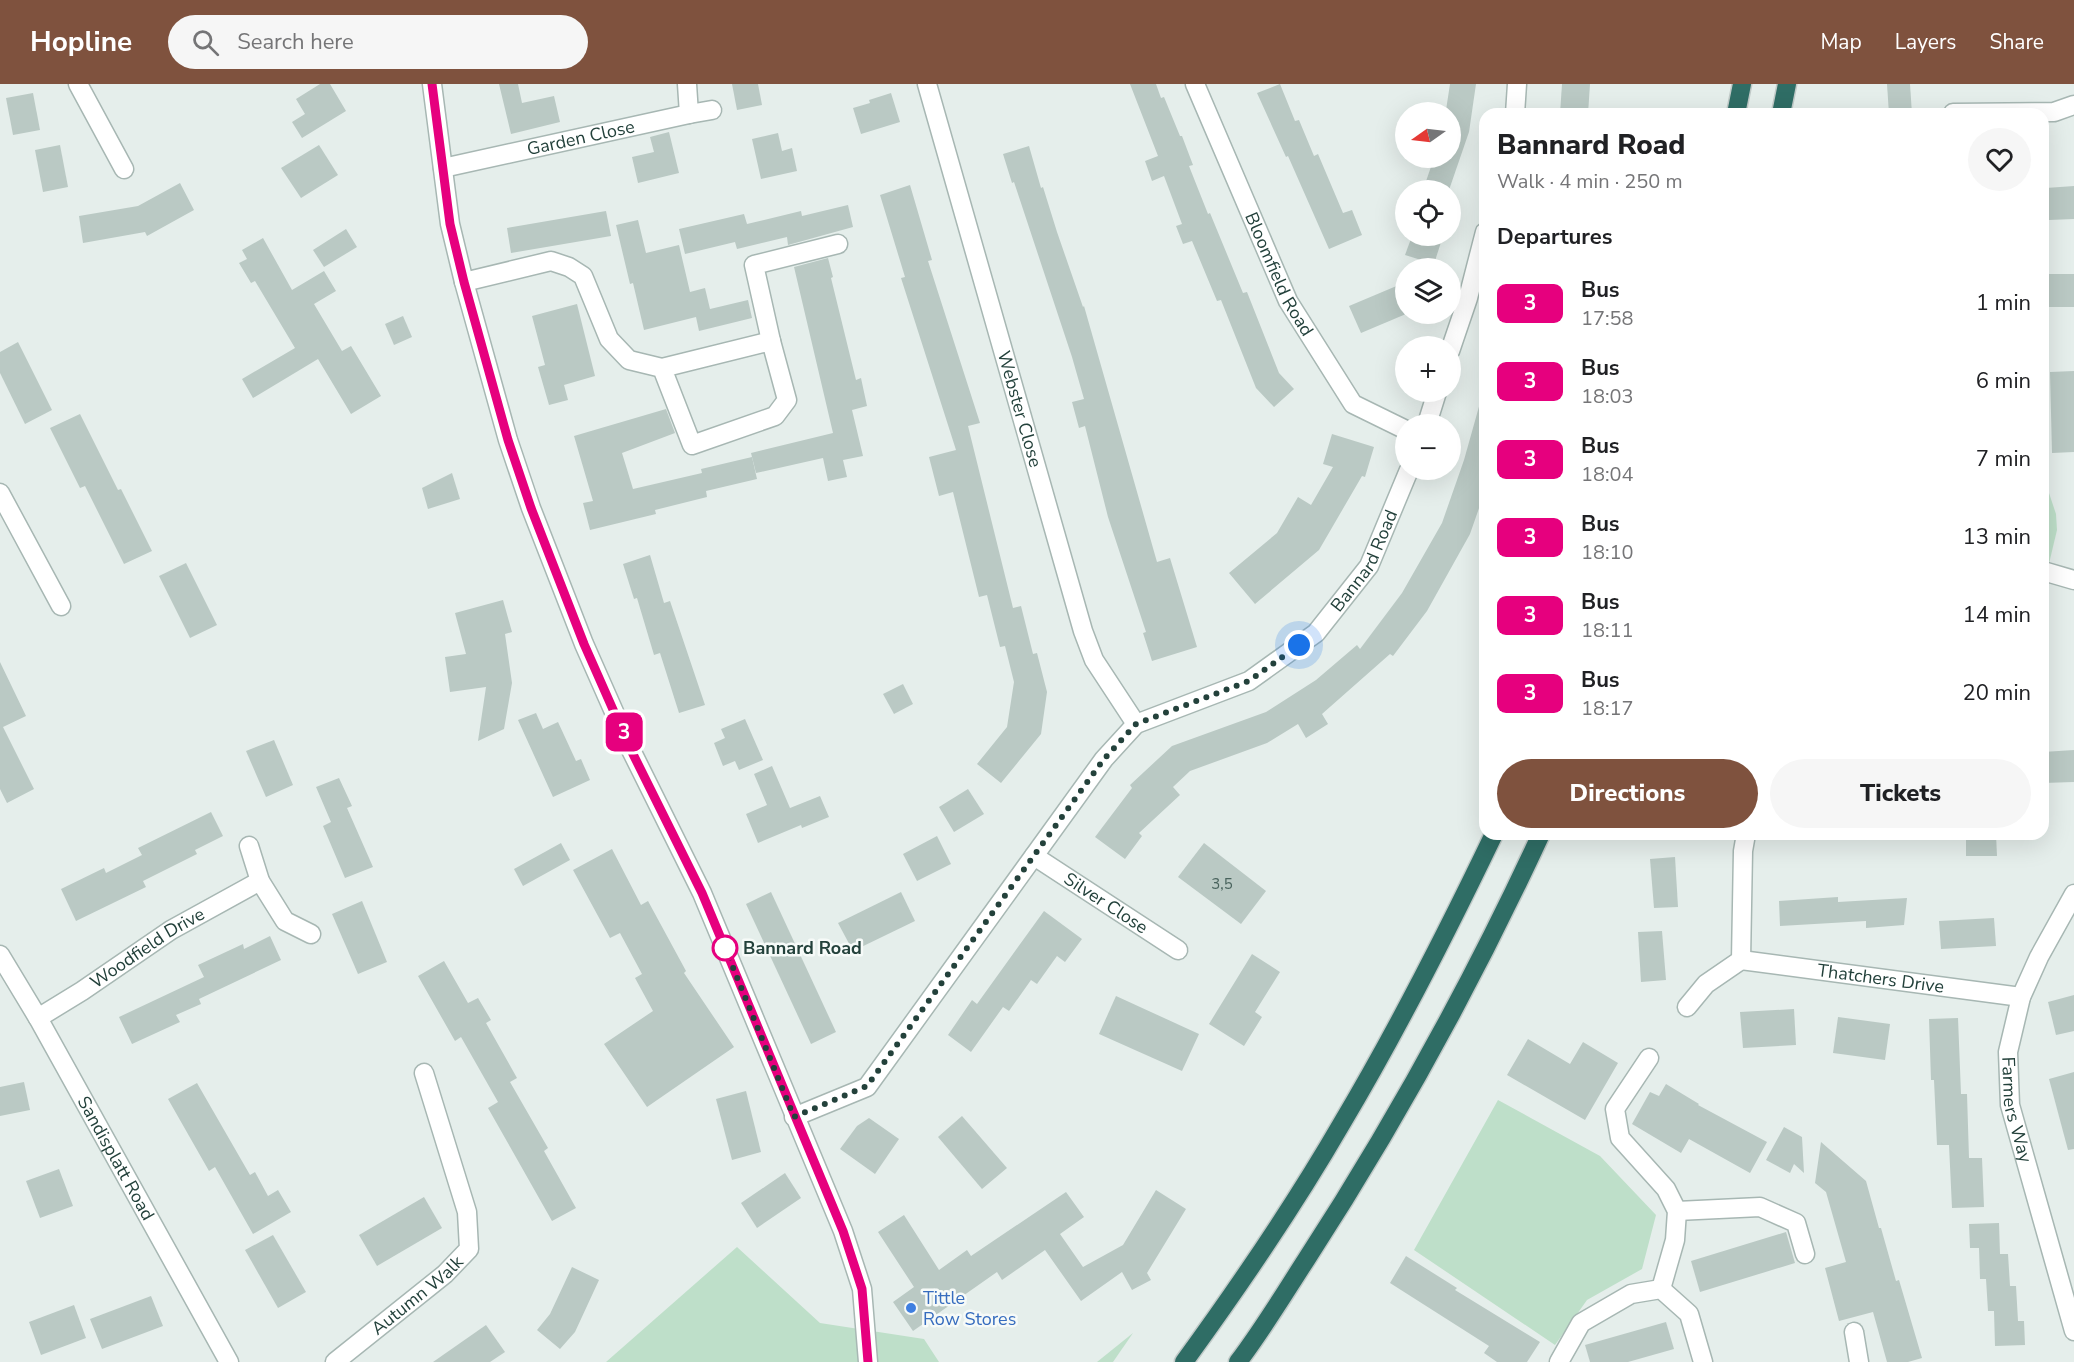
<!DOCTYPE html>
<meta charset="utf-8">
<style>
:root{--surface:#fff;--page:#f6f6f6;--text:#202124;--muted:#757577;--accent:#7f523e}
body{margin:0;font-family:"Nunito Sans",sans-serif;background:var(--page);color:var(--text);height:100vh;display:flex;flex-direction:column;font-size:22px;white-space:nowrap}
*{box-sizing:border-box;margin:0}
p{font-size:20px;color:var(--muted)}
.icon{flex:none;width:33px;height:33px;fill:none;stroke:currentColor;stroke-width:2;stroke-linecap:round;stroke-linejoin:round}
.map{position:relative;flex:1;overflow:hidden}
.sheet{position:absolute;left:1479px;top:24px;width:570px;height:732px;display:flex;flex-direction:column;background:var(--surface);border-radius:18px;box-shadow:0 6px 24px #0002}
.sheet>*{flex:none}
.badge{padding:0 12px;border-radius:9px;font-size:21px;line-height:39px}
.needle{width:39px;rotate:256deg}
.controls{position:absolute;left:1395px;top:18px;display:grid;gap:12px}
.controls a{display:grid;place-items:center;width:66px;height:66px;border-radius:50%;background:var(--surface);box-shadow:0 6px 24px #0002;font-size:30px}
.you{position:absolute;width:30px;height:30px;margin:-15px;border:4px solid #fff;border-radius:50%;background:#1a73e8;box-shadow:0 0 0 9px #1a73e833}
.map>.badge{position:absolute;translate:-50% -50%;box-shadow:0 0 0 3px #fff}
h2{padding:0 18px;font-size:22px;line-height:54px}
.round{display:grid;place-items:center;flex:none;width:63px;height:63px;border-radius:32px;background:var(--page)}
.summary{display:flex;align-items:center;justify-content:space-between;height:102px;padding:0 18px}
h1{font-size:28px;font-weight:800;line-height:45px}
.cta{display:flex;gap:12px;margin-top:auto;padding:12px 18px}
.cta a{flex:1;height:69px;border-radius:36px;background:var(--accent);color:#fff;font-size:24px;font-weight:800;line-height:69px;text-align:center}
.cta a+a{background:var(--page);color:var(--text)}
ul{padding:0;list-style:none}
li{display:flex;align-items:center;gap:18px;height:78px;padding:0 18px}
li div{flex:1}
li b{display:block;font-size:22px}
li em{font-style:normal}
li .badge{min-width:66px;font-weight:700;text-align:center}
header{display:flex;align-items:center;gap:36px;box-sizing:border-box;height:84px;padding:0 30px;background:var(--accent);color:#fff}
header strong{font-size:28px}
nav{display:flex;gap:33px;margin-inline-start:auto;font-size:21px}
.search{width:420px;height:54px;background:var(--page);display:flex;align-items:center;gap:15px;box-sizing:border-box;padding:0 21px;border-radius:33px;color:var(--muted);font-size:22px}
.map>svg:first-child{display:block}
</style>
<header>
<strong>Hopline</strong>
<div class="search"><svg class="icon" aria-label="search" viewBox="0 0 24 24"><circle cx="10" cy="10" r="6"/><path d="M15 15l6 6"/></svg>Search here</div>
<nav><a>Map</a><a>Layers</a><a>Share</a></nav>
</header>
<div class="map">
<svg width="2074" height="1278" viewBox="0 0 2074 1278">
<rect width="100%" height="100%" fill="#e5eeeb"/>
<g fill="#bedfc9">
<polygon points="2043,391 2056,430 2057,446 2047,488 2043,487"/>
<polygon points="1498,1016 1600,1072 1656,1131 1642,1185 1587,1216 1555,1261 1414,1166"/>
<polygon points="737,1163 820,1239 924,1255 939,1278 606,1278"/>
<polygon points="1133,1249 1113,1278 1097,1278"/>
</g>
<g fill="#bac9c4">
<polygon points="320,0 330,0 346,27 302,54 292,38 305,30 296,15"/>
<polygon points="499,0 518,0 522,19 554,12 560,38 511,50"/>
<polygon points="732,0 758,0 762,21 737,26"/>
<polygon points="1130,0 1156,0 1161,14 1164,13 1180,52 1182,52 1193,81 1189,82 1208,130 1210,129 1243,209 1247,208 1279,289 1294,305 1274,323 1256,304 1221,216 1217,217 1192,157 1183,160 1176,142 1182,140 1164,92 1152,97 1145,77 1158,72"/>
<polygon points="1280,0 1295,37 1299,36 1314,72 1318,70 1343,129 1352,126 1362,151 1329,165 1288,72 1286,73 1257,9"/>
<polygon points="1450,0 1476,0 1469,48 1449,106 1423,106 1434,74 1450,74 1450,27 1446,26"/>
<polygon points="1562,0 1590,0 1588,30 1560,30"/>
<polygon points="1887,0 1910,0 1912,30 1889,30"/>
<polygon points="33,9 40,46 13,51 6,14"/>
<polygon points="891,9 900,38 861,50 853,24 870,19 869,16"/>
<polygon points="669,48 679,89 638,99 632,73 654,68 650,53"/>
<polygon points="778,49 782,67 792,64 797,87 761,95 752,55"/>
<polygon points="60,61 68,103 43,108 35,66"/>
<polygon points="319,61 338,91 301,114 281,84"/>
<polygon points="1029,62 1041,104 1043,103 1057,148 1083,223 1084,222 1157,478 1170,474 1197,563 1152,577 1143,549 1146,548 1108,433 1085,342 1079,344 1072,318 1084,315 1072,273 1014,98 1012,99 1003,70"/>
<polygon points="180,99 194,126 147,152 145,148 83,159 79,132 138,122"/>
<polygon points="910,101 932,176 928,177 980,339 968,342 1013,524 1021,522 1033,570 1037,569 1047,608 1041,650 1001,699 977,680 1007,643 1014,598 1005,562 1000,563 987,511 979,513 953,408 939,412 929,373 956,366 901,194 905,193 880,111"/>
<polygon points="2074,102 2074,135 2049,136 2046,104"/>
<polygon points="848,121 853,143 788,161 787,153 737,165 735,158 685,170 679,145 744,130 747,140 801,127 802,132"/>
<polygon points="606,127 611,152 511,169 507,144"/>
<polygon points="638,136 646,169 679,161 690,208 705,204 710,225 748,216 752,234 699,247 696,233 644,246 633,199 630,200 616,141"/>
<polygon points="346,145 357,163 324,183 313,166"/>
<polygon points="1412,152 1443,152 1434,180 1405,171"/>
<polygon points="263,154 292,206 324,187 336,207 314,220 342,267 351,262 381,312 351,330 318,275 253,314 242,295 295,264 255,197 251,199 239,179 247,175 242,166"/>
<polygon points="828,174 833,193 831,194 856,296 861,294 867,322 852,326 863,372 843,376 847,393 828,397 823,374 756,389 751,369 833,349 794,183"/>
<rect x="2048" y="190" width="26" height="33"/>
<polygon points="1406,198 1406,230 1361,249 1349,222"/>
<polygon points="577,220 595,292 564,301 568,316 549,321 538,283 545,281 532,232"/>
<polygon points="403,232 412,253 394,261 385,240"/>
<polygon points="18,258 52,326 25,340 0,289 0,268"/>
<polygon points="2074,287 2074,368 2052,369 2050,288"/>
<polygon points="1480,319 1485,320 1485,407 1470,450 1427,527 1393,572 1390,570 1322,630 1328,640 1306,654 1298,640 1267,659 1190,687 1173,703 1180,711 1139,749 1142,752 1125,775 1095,753 1132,704 1130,701 1172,662 1266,628 1316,596 1357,561 1360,565 1402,509 1442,439 1464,376"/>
<polygon points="666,325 675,349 622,369 633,405 702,389 701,385 752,373 757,395 706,407 707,413 655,426 656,430 590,446 583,419 593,417 574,352"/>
<polygon points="80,330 118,406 121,405 152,467 124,480 85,402 80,404 50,344"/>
<polygon points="1332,350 1374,363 1365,393 1362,392 1319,466 1255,520 1229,489 1277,449 1298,413 1311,421 1333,383 1323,380"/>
<polygon points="452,389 460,415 428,425 422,404"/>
<polygon points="650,471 664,519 670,517 705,621 679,629 660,569 654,571 637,514 634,515 623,480"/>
<polygon points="186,479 217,541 190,554 159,492"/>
<polygon points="503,516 512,548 505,550 512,599 504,645 478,657 486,603 450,608 445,573 466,570 455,529"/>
<polygon points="0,578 26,632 3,643 34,705 7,719 0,705"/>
<polygon points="903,600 913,620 894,630 883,610"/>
<polygon points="536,629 543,645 558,638 576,677 581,675 590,696 553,713 518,636"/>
<polygon points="745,635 763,676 739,686 735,677 723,682 714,659 725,654 721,645"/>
<polygon points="274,656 293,701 266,713 246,667"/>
<polygon points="2074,666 2074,698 2043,699 2043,668"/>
<polygon points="772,682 790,724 820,712 829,733 802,744 801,741 758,759 746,730 767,721 754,690"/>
<polygon points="339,694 352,722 347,724 373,783 345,794 323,742 331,738 316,703"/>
<polygon points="968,705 984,730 954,748 939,723"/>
<polygon points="211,728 223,752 195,766 197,770 143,797 146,803 76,837 61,805 104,784 106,789 142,771 138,764"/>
<polygon points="1966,750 1996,750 1997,772 1966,772"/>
<polygon points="937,752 951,780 917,797 903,770"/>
<polygon points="561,759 570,776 523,802 514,785"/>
<polygon points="1204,759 1266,807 1241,840 1178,793"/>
<polygon points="612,765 641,821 648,817 686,887 684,889 734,963 647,1023 604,960 653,927 635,894 642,890 620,849 610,854 573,786"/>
<polygon points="1675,773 1678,823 1654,824 1650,775"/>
<polygon points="771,808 836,948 811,960 746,820"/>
<polygon points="901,808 915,837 853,867 838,839"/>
<polygon points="1838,813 1838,818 1907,814 1904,841 1866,844 1866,837 1780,842 1779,817"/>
<polygon points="362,817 387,878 358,890 332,830"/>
<polygon points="1044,827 1082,855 1065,878 1057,872 1037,900 1031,896 1009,927 1003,923 971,968 948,951 972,916 977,920"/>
<polygon points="1994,834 1996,862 1941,865 1939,837"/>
<polygon points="1662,847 1666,896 1641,898 1638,848"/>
<polygon points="270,852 281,876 199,915 201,920 176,931 180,938 132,960 119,933 204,893 198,881 243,860 244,865"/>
<polygon points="1252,870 1280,888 1255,928 1262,933 1244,962 1209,940"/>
<polygon points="444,877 468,919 478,914 491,936 486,939 517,994 510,998 548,1064 544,1067 576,1124 552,1137 488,1024 498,1018 461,953 455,957 418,892"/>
<polygon points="2074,911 2074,947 2056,951 2048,918"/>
<polygon points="1116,912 1199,950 1182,987 1099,950"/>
<polygon points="1794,925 1796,961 1743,964 1740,928"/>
<polygon points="1838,933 1890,940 1885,976 1833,969"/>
<polygon points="1958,934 1961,1010 1967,1010 1969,1074 1982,1074 1984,1123 1952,1124 1949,1061 1937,1061 1934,996 1931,996 1929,935"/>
<polygon points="1528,955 1570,980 1583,958 1618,979 1585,1036 1507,991"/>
<polygon points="2074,988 2074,1065 2068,1066 2049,995"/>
<polygon points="24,998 30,1026 0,1032 0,1003"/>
<polygon points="197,999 250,1091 255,1088 268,1112 278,1106 291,1128 253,1150 215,1083 209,1087 168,1015"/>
<polygon points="1666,1000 1699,1020 1698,1021 1767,1058 1750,1089 1689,1055 1681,1069 1632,1040 1650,1008 1659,1012"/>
<polygon points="746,1007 761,1068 732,1076 716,1015"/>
<polygon points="962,1032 1007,1084 982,1105 938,1053"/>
<polygon points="869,1034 899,1055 875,1090 840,1065 857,1042"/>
<polygon points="1784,1043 1802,1053 1804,1089 1794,1080 1790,1089 1766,1076"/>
<polygon points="1821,1058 1866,1097 1879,1144 1881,1144 1896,1197 1899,1196 1922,1274 1908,1278 1887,1278 1873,1228 1839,1237 1825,1184 1846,1178 1826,1108 1815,1099"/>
<polygon points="59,1085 73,1122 40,1134 26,1097"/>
<polygon points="785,1089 801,1114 757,1144 741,1119"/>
<polygon points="1156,1106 1186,1125 1147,1189 1151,1196 1132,1206 1122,1188 1081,1217 1045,1166 1002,1196 997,1188 913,1247 893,1218 914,1203 878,1148 904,1131 939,1186 967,1166 971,1172 1066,1108 1084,1133 1060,1150 1083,1183 1123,1161"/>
<polygon points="424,1113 442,1144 377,1182 359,1151"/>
<polygon points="1999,1139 2000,1170 2008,1170 2010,1202 2016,1202 2018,1237 2024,1237 2025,1261 1995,1262 1994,1227 1988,1227 1986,1195 1980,1195 1979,1164 1970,1164 1969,1140"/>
<polygon points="1786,1148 1795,1179 1700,1208 1691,1177"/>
<polygon points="273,1151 306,1208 278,1224 245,1166"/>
<polygon points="1406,1172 1457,1204 1455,1206 1540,1258 1527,1278 1497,1278 1484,1269 1489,1262 1390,1199"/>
<polygon points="572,1183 599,1196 575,1248 560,1265 537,1246 550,1230"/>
<polygon points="151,1212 163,1242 102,1265 90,1235"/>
<polygon points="74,1221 86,1254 41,1271 29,1238"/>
<polygon points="1666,1238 1674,1265 1628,1278 1590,1278 1585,1261"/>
<polygon points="486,1241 505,1268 490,1278 433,1278"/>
</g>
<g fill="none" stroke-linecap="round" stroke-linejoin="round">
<g stroke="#a7b7b3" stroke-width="21">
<g id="street">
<polyline points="78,0 124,85"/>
<polyline points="432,0 450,140 464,198 508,356 531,424 584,560 630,664 702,809 843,1147 862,1205 868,1278"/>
<path id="s1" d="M 927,0 L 1083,547 L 1094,576 L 1136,640"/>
<path id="s2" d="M 1195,0 L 1288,217 L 1353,320 L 1406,346"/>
<polyline points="1953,29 2054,28 2074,21"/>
<polyline points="689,30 712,26"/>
<polyline points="1515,30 1517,0"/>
<path id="s3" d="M 443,84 L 689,30 L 687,0"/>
<polyline points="464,198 551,177 569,183 583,192 609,255 629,276 662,284 771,257 787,316 775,332 692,361 662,284"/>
<polyline points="771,257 754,181 838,160"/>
<polyline points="1450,267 1468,214 1485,148"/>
<polyline points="1427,340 1437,308"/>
<polyline points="0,409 61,522"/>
<polyline points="2043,487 2074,496"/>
<polyline points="249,762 260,797 285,837 311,850"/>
<path id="s4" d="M 1034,772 L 1178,866"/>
<path id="s5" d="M 2074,810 L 2039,873 L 2021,913 L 2008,968 L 2010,1021 L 2074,1247"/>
<path id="s6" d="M 0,871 L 38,934 L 229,1278"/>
<path id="s7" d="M 1741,876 L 2021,913"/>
<polyline points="1687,923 1706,900 1741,876 1743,767 1746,750"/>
<path id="s8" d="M 38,934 L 82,907 L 171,846 L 260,797"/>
<polyline points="1649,974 1615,1025 1620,1054 1666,1105 1677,1127 1675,1156 1661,1205"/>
<path id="s9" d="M 794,1033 L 867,1003 L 1104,675 L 1136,640 L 1249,597 L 1316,549 L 1369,482 L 1409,386"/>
<polyline points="1677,1127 1760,1123 1796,1139 1805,1170"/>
<polyline points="1854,1248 1859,1278"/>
<path id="s10" d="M 335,1278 L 445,1190 L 469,1165 L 467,1128 L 424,989"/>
<polyline points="1559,1278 1581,1239 1631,1210 1661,1205 1689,1230 1703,1278"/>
</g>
</g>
<g stroke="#c1cac8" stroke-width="21">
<g id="highway">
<polyline points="1736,30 1742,0"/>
<polyline points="1781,30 1787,0"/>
<path d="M 1184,1278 C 1240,1201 1294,1122 1342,1039 C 1398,945 1447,848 1494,750"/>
<path d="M 1238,1278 C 1263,1245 1284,1210 1306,1176 C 1395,1039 1473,897 1541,750"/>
</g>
</g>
<use href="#street" stroke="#fff" stroke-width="18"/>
<use href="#highway" stroke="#2f6d65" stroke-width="18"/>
</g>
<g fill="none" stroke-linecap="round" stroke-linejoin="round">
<g stroke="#fff" stroke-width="14">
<polyline id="line" points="432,0 450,140 464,198 508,356 531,424 584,560 630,664 702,809 843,1147 862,1205 868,1278"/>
</g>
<use href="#line" stroke="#e6007e" stroke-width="9"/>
<polyline stroke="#23413b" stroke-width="6" stroke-dasharray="0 10.8" points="725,864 794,1033 867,1002 1104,675 1136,640 1249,597 1299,561"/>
</g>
<circle fill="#fff" stroke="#e6007e" stroke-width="3" cx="725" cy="864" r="12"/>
<circle fill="#3f7fe0" stroke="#f6faf8" stroke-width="2" cx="911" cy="1224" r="6"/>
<g text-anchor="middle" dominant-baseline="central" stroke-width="5" stroke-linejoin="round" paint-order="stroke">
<g font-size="15" fill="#49635d">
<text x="1222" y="800">3,5</text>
</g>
<g font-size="18" fill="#23413b" stroke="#f6faf8">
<text stroke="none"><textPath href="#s3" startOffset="141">Garden Close</textPath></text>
<text stroke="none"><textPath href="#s2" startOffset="208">Bloomfield Road</textPath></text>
<text stroke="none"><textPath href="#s1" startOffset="338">Webster Close</textPath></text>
<text stroke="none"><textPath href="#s9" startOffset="822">Bannard Road</textPath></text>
<text stroke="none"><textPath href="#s4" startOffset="86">Silver Close</textPath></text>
<text stroke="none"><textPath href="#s8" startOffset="130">Woodfield Drive</textPath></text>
<text stroke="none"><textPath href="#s7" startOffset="141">Thatchers Drive</textPath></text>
<text stroke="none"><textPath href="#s5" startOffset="231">Farmers Way</textPath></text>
<text stroke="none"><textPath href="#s6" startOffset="234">Sandisplatt Road</textPath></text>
<text stroke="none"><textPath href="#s10" startOffset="106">Autumn Walk</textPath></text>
</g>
<g font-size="18" font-weight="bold" fill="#23413b" stroke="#f6faf8" text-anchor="start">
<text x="743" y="864">Bannard Road</text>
</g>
<g font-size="18" fill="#366cbe" stroke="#f6faf8" text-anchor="start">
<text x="923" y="1214">Tittle<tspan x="923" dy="21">Row Stores</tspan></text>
</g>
</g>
</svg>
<div class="controls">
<a><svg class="needle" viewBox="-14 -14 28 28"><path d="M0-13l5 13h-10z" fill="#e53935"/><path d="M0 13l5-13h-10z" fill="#757577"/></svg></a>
<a><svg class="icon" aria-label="locate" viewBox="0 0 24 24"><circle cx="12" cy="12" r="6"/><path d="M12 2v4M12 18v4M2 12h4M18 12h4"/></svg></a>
<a><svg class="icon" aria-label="layers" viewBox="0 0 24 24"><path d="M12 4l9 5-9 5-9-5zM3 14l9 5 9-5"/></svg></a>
<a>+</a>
<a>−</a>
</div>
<div class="you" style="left:1299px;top:561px"></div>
<b class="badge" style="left:624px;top:648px;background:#e6007e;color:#fff">3</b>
<section class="sheet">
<div class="summary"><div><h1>Bannard Road</h1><p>Walk · 4 min · 250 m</p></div><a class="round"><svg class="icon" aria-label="heart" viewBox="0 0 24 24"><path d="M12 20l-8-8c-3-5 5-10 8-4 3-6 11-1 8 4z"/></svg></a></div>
<h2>Departures</h2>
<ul>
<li><span class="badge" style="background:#e6007e;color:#fff">3</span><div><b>Bus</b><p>17:58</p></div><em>1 min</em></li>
<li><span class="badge" style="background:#e6007e;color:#fff">3</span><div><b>Bus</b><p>18:03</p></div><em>6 min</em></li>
<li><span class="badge" style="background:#e6007e;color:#fff">3</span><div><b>Bus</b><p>18:04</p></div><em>7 min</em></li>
<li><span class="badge" style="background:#e6007e;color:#fff">3</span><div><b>Bus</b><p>18:10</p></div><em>13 min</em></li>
<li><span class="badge" style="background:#e6007e;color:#fff">3</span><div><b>Bus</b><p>18:11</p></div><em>14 min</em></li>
<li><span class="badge" style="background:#e6007e;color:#fff">3</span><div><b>Bus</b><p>18:17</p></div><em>20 min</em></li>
</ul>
<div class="cta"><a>Directions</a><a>Tickets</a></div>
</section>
</div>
